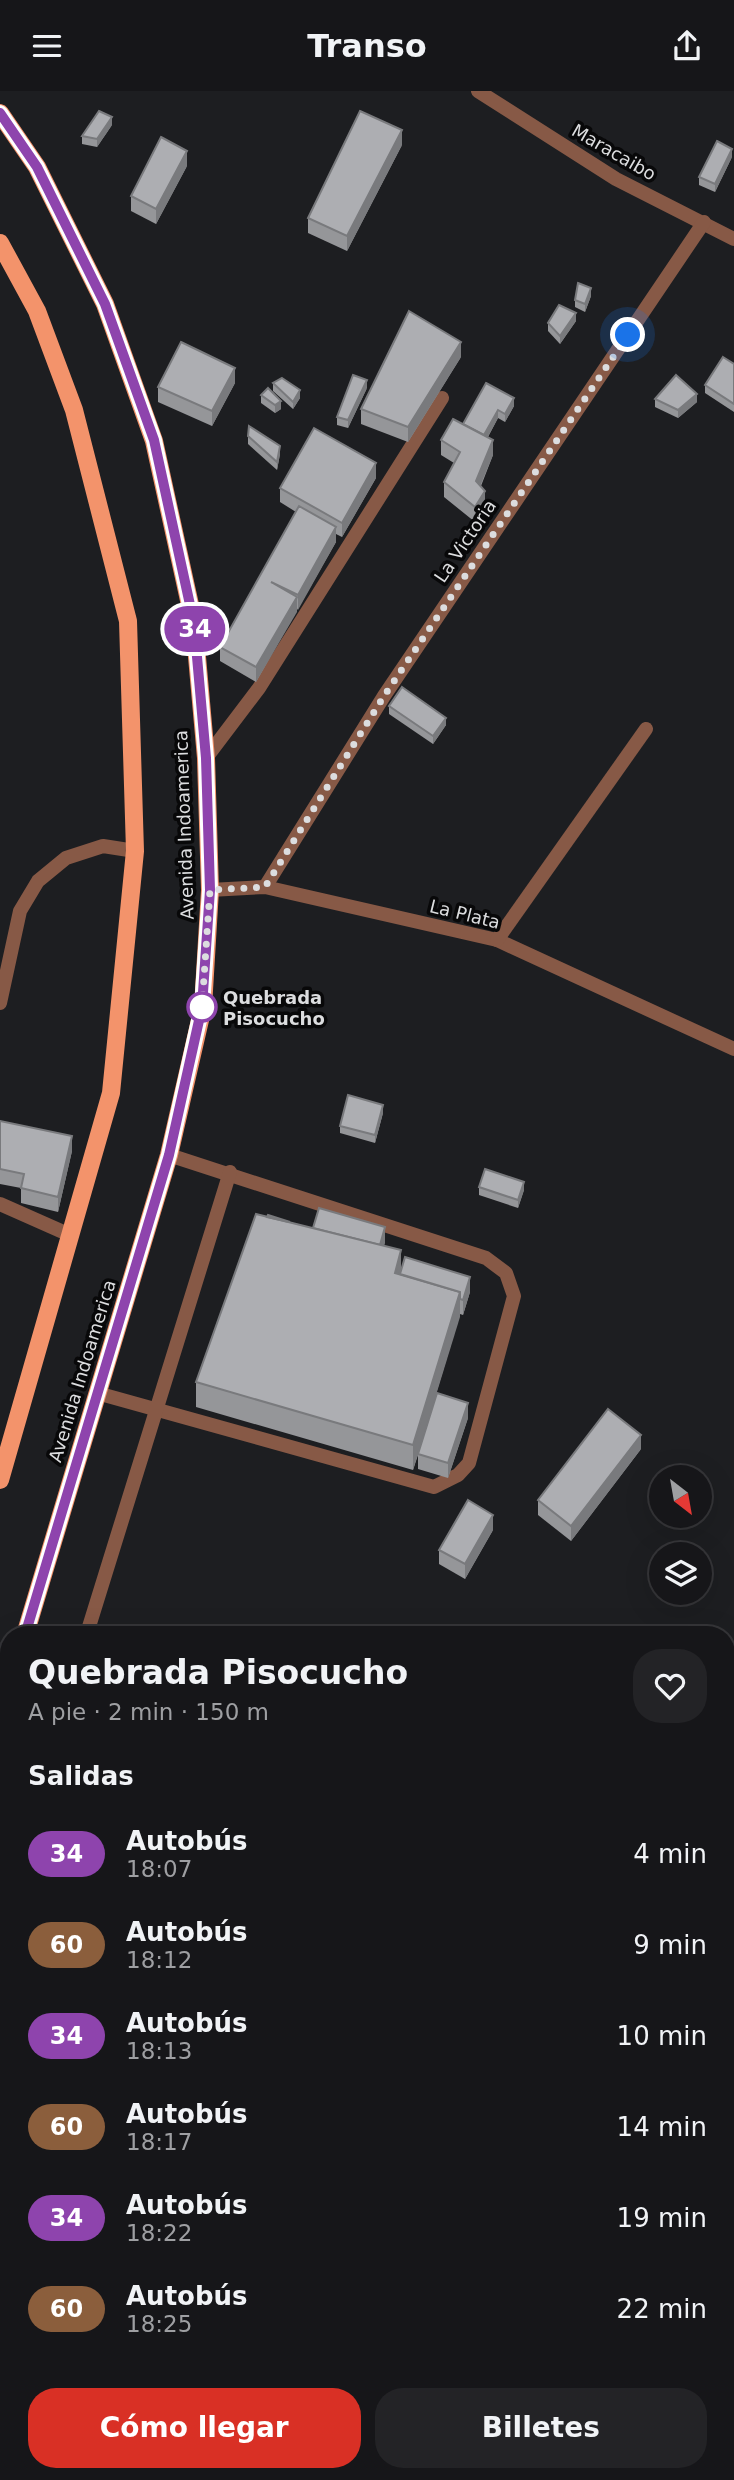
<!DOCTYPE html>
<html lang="es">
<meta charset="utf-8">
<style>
:root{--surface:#161619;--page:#232326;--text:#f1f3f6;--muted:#9e9fa2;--line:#353538;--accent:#d93025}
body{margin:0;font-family:"DejaVu Sans",sans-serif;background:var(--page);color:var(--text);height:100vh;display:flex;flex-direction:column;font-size:26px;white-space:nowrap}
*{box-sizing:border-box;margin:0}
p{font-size:23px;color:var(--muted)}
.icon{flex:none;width:38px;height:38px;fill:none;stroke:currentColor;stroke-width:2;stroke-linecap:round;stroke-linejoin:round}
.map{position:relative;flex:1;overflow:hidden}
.side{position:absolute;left:0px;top:1535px;width:735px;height:856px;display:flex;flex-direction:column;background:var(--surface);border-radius:28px 28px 0 0;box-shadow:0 7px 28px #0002,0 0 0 2px var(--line)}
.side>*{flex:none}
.badge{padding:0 14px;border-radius:23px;font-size:24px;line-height:46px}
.needle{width:46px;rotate:149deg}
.tools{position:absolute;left:649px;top:1374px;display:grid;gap:14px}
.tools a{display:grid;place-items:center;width:63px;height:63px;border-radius:50%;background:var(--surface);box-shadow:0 7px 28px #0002,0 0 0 2px var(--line);font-size:35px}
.you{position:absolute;width:35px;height:35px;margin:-18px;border:5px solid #fff;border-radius:50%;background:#1a73e8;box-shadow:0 0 0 10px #1a73e833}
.map>.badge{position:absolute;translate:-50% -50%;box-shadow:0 0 0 4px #fff}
h2{padding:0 28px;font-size:26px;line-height:63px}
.round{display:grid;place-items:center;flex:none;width:74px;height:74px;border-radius:28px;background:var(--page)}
.head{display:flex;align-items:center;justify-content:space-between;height:119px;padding:0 28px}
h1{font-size:33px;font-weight:700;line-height:52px}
.cta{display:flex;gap:14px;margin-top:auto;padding:14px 28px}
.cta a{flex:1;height:80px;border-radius:28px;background:var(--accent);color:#fff;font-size:28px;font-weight:700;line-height:80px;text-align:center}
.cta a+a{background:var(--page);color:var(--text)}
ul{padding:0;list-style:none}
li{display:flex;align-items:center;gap:21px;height:91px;padding:0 28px}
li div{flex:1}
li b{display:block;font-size:26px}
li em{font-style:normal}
li .badge{min-width:77px;font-weight:700;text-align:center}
header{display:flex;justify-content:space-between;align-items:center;height:91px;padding:0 28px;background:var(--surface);font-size:32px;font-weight:700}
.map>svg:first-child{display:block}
</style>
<header><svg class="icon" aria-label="menu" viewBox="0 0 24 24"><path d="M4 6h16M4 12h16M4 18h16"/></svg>Transo<svg class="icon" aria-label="share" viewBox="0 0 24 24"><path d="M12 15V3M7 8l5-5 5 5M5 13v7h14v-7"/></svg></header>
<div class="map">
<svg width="734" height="2389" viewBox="0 0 734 2389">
<rect width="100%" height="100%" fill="#1d1e21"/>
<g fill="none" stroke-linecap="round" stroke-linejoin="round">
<g stroke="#875946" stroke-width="14">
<polyline points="0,912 20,820 38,790 66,767 103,755 135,760"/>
<polyline points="0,1113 70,1144"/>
<polyline points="97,1302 434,1396 458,1384 469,1372 514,1205 506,1182 486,1167 169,1064"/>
<polyline points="88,1539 230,1081"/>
<polyline points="0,2308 9,2301"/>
</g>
<g stroke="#875946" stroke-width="14">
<polyline points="478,0 616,88 734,148"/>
<polyline points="206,667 259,597 442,307"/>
<polyline points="265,796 384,605 704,131"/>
<polyline points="210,799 265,796 497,849 734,958"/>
<polyline points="497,849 646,638"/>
</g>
<g stroke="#f3936b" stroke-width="18">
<polyline points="0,22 37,76 105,213 154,350 194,532 206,667 210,799 203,916 169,1064 25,1544"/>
<polyline points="0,152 37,220 74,319 128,530 135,760 111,1002 0,1389"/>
<polyline points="0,1626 9,1597"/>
</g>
<g stroke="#7e7f81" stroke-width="5" stroke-dasharray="10 5" stroke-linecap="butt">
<polyline points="726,1803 734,1795"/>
<polyline points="235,2389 241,2382"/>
</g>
</g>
<g fill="#959699">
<polygon points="112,34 97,56 82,53 82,45"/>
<polygon points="402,54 347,160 308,142 308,127"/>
<polygon points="732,66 715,101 699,94 699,86"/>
<polygon points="187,75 156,133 131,120 131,105"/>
<polygon points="591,205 585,221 575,216 575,209"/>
<polygon points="576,230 560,253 548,240 548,232"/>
<polygon points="461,266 408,351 361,333 361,318"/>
<polygon points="734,273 734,321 705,302 705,294"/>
<polygon points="235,292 212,335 158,311 158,296"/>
<polygon points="273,292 300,307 293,318 273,300"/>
<polygon points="486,292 514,315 505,331 498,327 488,346 493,364 481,395 485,414 475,431 444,406 444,391 454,372 441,364 441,349 463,333"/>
<polygon points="367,297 348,337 337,334 337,326"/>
<polygon points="261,304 281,318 275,322 261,312"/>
<polygon points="655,308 697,311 678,327 655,316"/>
<polygon points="248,345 280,363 277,379 248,353"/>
<polygon points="376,387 342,446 336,443 336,451 256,591 220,570 220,556 296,421 280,411 280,397"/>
<polygon points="389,615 446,634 433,653 389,623"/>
<polygon points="383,1022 375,1052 340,1042 340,1035"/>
<polygon points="0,1030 72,1060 58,1121 21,1112 21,1097 0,1093"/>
<polygon points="479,1096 524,1099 518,1117 479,1104"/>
<polygon points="290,1131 313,1137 385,1151 384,1155 401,1179 470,1201 463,1224 460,1223 423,1346 468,1327 448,1387 418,1378 418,1364 413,1379 196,1316 196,1291"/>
<polygon points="641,1358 571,1450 538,1424 538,1409"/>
<polygon points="493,1439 465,1488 439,1473 439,1459"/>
<polygon points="9,2065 9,2101 4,2097 4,2072"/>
<polygon points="0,2179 9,2182 7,2235 0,2233"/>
<polygon points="83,2382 175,2382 170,2389 94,2389"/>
<polygon points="545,2382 607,2382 603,2389 557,2389"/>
</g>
<g fill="#797a7d">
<polygon points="112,26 112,34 97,56 97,48"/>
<polygon points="402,39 402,54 347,160 347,145"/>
<polygon points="732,58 732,66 715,101 715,93"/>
<polygon points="187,60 187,75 156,133 156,118"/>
<polygon points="591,197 591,205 585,221 585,213"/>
<polygon points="576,222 576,230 560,253 560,245"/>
<polygon points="461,251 461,266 408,351 408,336"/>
<polygon points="235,277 235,292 212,335 212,320"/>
<polygon points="367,289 367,297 348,337 348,329"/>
<polygon points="300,299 300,307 293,318 293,311"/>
<polygon points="697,303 697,311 678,327 678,319"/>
<polygon points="514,307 514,315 505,331 505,323"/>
<polygon points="281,310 281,318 275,322 275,314"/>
<polygon points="498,319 498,327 484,353 484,345"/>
<polygon points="493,349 493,364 476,405 476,390"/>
<polygon points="280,355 280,363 277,379 277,371"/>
<polygon points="376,372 376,387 342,446 342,432"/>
<polygon points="485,400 485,414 475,431 475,416"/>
<polygon points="336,436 336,451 298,519 298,504"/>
<polygon points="297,506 297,521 256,591 256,576"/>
<polygon points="446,627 446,634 433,653 433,645"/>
<polygon points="383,1014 383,1022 375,1052 375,1044"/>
<polygon points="72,1045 72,1060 58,1121 58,1106"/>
<polygon points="524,1091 524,1099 518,1117 518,1109"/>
<polygon points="385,1136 385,1151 377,1176 377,1161"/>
<polygon points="401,1159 401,1184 395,1182"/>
<polygon points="470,1186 470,1201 463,1224 463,1209"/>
<polygon points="460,1201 460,1226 413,1379 413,1354"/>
<polygon points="468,1312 468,1327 448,1387 448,1372"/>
<polygon points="641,1344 641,1358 571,1450 571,1435"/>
<polygon points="493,1424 493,1439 465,1488 465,1473"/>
<polygon points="56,2382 63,2382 63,2389 53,2389"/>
<polygon points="156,2382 175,2382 170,2389 151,2389 151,2385"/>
<polygon points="598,2382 607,2382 603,2389 593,2389"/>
</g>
<g fill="#adaeb2" stroke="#797a7d" stroke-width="2">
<polygon points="99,20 112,26 97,48 82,45"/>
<polygon points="360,20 402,39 347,145 308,127"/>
<polygon points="161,46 187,60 156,118 131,105"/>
<polygon points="717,50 732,58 715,93 699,86"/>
<polygon points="578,192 591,197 585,213 575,209"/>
<polygon points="559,214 576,222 560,245 548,232"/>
<polygon points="409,220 461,251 408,336 361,318"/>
<polygon points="181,251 235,277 212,320 158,296"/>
<polygon points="723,266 734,273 734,313 705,294"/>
<polygon points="353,284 367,289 348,329 337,326"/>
<polygon points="676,284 697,303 678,319 655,308"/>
<polygon points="282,287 300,299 293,311 273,292"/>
<polygon points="486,292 514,307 505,323 498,319 484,344 463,333"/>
<polygon points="268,297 281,310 275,314 261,304"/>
<polygon points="453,328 493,349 476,390 485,400 475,416 444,391 460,361 441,349"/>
<polygon points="249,335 280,355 277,371 248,345"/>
<polygon points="314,337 376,372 342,432 280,397"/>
<polygon points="299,415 336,436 298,504 271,491 297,506 256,576 220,556"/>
<polygon points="402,596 446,627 433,645 389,615"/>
<polygon points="348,1004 383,1014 375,1044 340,1035"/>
<polygon points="0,1030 72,1045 58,1106 21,1097 24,1083 0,1078"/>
<polygon points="485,1078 524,1091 518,1109 479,1096"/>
<polygon points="319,1117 385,1136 380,1154 313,1137"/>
<polygon points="256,1123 401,1159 395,1182 460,1201 413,1354 196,1291"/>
<polygon points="268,1124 290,1131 289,1131 267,1126"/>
<polygon points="405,1166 470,1186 463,1209 460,1208 460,1201 400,1183"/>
<polygon points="437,1302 468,1312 448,1372 418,1363"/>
<polygon points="608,1318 641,1344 571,1435 538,1409"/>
<polygon points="468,1409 493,1424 465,1473 439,1459"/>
<polygon points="9,2065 9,2076 4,2072"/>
<polygon points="0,2179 9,2182 9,2223 7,2228 0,2225"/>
<polygon points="0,2329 9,2334 9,2382 56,2382 53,2389 0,2389"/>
<polygon points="141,2382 156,2382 151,2385"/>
<polygon points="570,2382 598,2382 593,2389 582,2389"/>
</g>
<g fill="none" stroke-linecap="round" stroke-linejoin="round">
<g stroke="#fff" stroke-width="16">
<polyline id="line" points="0,22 37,76 105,213 154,349 194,532 206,667 210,799 202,916 169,1064 25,1544"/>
</g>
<use href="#line" stroke="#8e44ad" stroke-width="10"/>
<polyline stroke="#dcdddf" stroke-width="7" stroke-dasharray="0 12.6" points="202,916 210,799 265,796 384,605 628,244"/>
</g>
<circle fill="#fff" stroke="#8e44ad" stroke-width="3.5" cx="202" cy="916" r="14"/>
<g text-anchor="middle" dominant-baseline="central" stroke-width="7" stroke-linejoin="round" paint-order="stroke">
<g font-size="18" fill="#dcdddf" stroke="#080809">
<text transform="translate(614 61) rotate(30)">Maracaibo</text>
<text transform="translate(465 450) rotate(-56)">La Victoria</text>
<text transform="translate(184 734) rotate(-92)">Avenida Indoamerica</text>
<text transform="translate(465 823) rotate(14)">La Plata</text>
<text transform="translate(82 1280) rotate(-73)">Avenida Indoamerica</text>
</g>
<g font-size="18" font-weight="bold" fill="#dcdddf" stroke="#080809" text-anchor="start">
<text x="223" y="906">Quebrada<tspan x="223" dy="21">Pisocucho</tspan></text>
</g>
</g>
</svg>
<div class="tools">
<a><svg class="needle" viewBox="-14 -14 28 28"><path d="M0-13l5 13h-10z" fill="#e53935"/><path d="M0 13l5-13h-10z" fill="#9e9fa2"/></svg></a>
<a><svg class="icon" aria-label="layers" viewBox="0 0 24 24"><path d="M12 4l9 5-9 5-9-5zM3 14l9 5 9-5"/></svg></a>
</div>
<div class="you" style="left:628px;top:244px"></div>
<b class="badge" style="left:195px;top:538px;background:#8e44ad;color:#fff">34</b>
<section class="side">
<div class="head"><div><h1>Quebrada Pisocucho</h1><p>A pie · 2 min · 150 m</p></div><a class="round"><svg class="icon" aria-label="heart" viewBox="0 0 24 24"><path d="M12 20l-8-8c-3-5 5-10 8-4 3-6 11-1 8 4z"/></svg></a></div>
<h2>Salidas</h2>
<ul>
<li><span class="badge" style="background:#8e44ad;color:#fff">34</span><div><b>Autobús</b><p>18:07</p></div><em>4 min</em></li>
<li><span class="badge" style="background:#8b5e3c;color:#fff">60</span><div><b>Autobús</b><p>18:12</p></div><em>9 min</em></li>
<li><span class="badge" style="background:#8e44ad;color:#fff">34</span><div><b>Autobús</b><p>18:13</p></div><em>10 min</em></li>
<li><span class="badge" style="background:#8b5e3c;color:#fff">60</span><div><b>Autobús</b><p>18:17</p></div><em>14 min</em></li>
<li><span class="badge" style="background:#8e44ad;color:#fff">34</span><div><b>Autobús</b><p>18:22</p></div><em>19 min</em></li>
<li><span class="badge" style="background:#8b5e3c;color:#fff">60</span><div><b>Autobús</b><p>18:25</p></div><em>22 min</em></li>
</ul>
<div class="cta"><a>Cómo llegar</a><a>Billetes</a></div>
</section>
</div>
